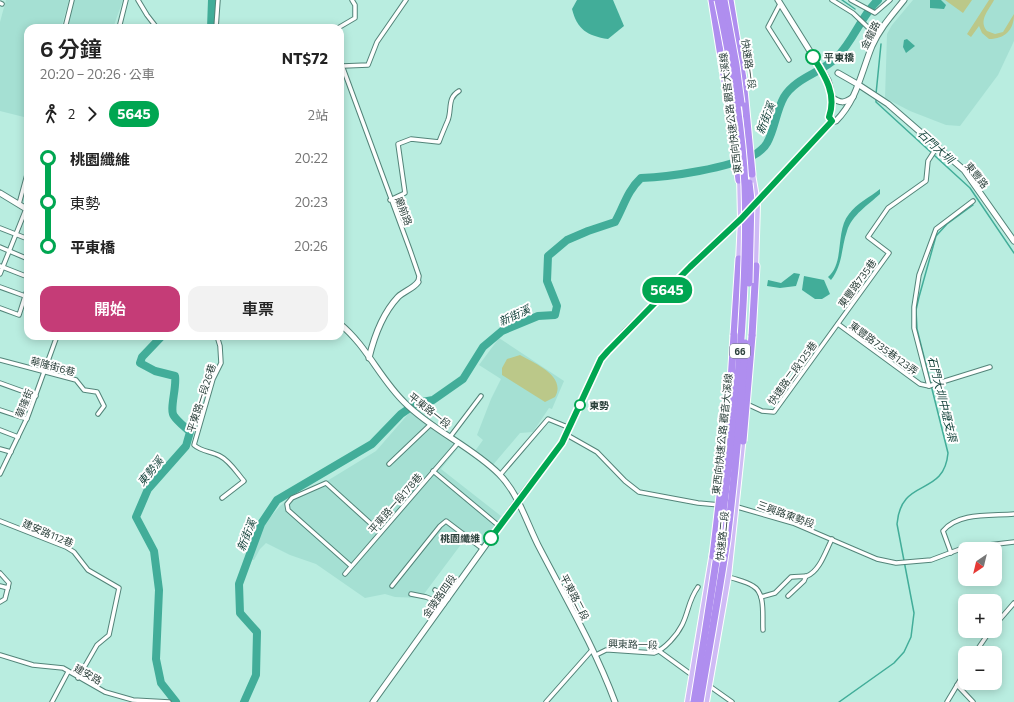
<!DOCTYPE html>
<html lang="zh-TW">
<meta charset="utf-8">
<style>
:root{--surface:#fff;--page:#f2f2f2;--text:#222;--muted:#767676;--accent:#c53c77}
body{margin:0;font-family:Commissioner,"Noto Sans TC",sans-serif;background:var(--page);color:var(--text);height:100vh;display:flex;flex-direction:column;font-size:15px;white-space:nowrap}
*{box-sizing:border-box;margin:0}
p{font-size:13px;color:var(--muted)}
.icon{flex:none;width:22px;height:22px;fill:none;stroke:currentColor;stroke-width:2;stroke-linecap:round;stroke-linejoin:round}
.map{position:relative;flex:1;overflow:hidden}
.sheet{position:absolute;left:24px;top:24px;width:320px;height:316px;display:flex;flex-direction:column;background:var(--surface);border-radius:12px;box-shadow:0 2px 10px #0003}
.sheet>*{flex:none}
.badge{padding:0 8px;border-radius:13px;font-size:14px;line-height:26px}
.needle{width:26px;rotate:215deg}
.controls{position:absolute;left:958px;top:542px;display:grid;gap:8px}
.controls a{display:grid;place-items:center;width:44px;height:44px;border-radius:8px;background:var(--surface);box-shadow:0 2px 10px #0003;font-size:20px}
.map>.badge{position:absolute;translate:-50% -50%;box-shadow:0 0 0 2px #fff}
.legs{display:flex;align-items:center;gap:6px;height:44px;padding:0 16px;font-size:13px}
.legs p{margin-inline-start:auto}
.headline{display:flex;align-items:center;justify-content:space-between;height:68px;padding:0 16px}
h1{font-size:22px;font-weight:600;line-height:30px}
.action{display:flex;gap:8px;margin-top:auto;padding:8px 16px}
.action a{flex:1;height:46px;border-radius:12px;background:var(--accent);color:#fff;font-size:16px;font-weight:600;line-height:46px;text-align:center}
.action a+a{background:var(--page);color:var(--text)}
ul{padding:0 16px;list-style:none}
li{display:flex;align-items:center;gap:14px;height:44px;font-size:15px}
li i{display:grid;place-items:center;width:6px;height:100%;margin:0 5px;background:currentColor}
li i::after{content:'';width:10px;height:10px;margin:-5px;border:3px solid;border-radius:50%;background:var(--surface)}
li p{margin-inline-start:auto}
li:first-child i{background:linear-gradient(#0000 50%,currentColor 0)}
li:last-child i{background:linear-gradient(currentColor 50%,#0000 0)}
.map>svg:first-child{display:block}
</style>
<div class="map">
<svg width="1014" height="702" viewBox="0 0 1014 702">
<rect width="100%" height="100%" fill="#b9ede0"/>
<g fill="#a5e0d3">
<polygon points="6,0 69,0 61,28 28,28 28,118 0,111 0,22"/>
<polygon points="74,0 123,0 113,28 66,28"/>
<polygon points="913,0 1014,0 1014,41 998,75 960,126 946,125 910,111 885,98 887,34 892,25"/>
<polygon points="28,174 28,204 21,200"/>
<polygon points="499,338 564,381 552,409 549,408 533,432 520,433 492,466 475,451 483,440 477,435 491,399 501,379 479,365"/>
<polygon points="410,412 458,448 441,469 501,516 481,551 465,539 421,598 395,597 385,594 365,598 316,564 290,555 266,543 260,549 254,560 250,559 261,528 280,506 290,498 327,481 376,451"/>
</g>
<g fill="#bbc889">
<polygon points="945,0 972,0 963,13"/>
<path d="M 989,0 L 994,0 C 989,10 978,20 987,31 L 995,34 L 1003,32 L 1014,14 C 1014,30 1005,39 989,39 L 982,33 L 979,26 L 971,37 L 967,34 Z"/>
<path d="M 520,355 C 534,363 567,376 555,397 L 545,402 L 502,375 L 502,368 L 507,359 Z"/>
</g>
<g fill="#42ad99">
<path d="M 577,0 L 613,0 L 624,26 L 608,39 C 587,36 577,29 572,9 Z"/>
<polygon points="930,0 941,0 946,5 944,9 930,8"/>
<polygon points="907,39 915,46 906,53 903,47 904,40"/>
<path d="M 880,189 L 880,194 C 868,205 852,215 847,231 C 841,248 843,265 831,280 L 828,277 C 845,263 835,231 849,214 C 856,204 870,197 880,189 Z"/>
<polygon points="794,273 800,274 796,286 780,288 767,286 768,280 781,283"/>
<polygon points="804,276 824,280 830,294 822,299 815,299 802,290"/>
</g>
<g fill="none" stroke-linecap="round" stroke-linejoin="round">
<g stroke="#42ad99" stroke-width="1.5">
<polyline points="842,0 855,9"/>
<polyline points="872,21 875,26"/>
<polyline points="876,94 881,44"/>
<polyline points="876,98 876,102 970,188 1014,253"/>
<path d="M 839,702 L 894,663 L 904,652 L 911,637 L 914,613 L 897,524 C 901,476 944,498 948,453 L 917,329 L 916,310 L 919,297 L 936,236 L 947,224 L 973,205"/>
</g>
<g stroke="#42ad99" stroke-width="8">
<polyline points="211,28 212,0"/>
<path d="M 162,336 L 142,357 L 140,363 L 155,371 L 175,376 C 177,387 169,410 174,416 C 178,422 185,427 190,432 L 186,446 L 148,489 L 136,517 L 154,551 L 159,590 L 156,659 L 161,683 L 176,702"/>
<path d="M 244,702 L 256,675 L 257,632 L 240,613 L 239,584 L 261,524 L 277,500 L 372,444 L 401,414 L 417,403 L 433,400 L 463,379 L 483,347 L 502,331 L 538,316 L 555,315 L 557,306 L 547,281 L 548,256 L 567,240 L 588,231 L 615,222 C 624,206 627,191 641,178 C 671,177 728,168 754,155 C 758,153 765,147 767,143 C 775,129 776,111 784,97 C 796,77 822,73 837,57 C 854,40 861,16 878,0"/>
</g>
<g stroke="#538479" stroke-width="5.5">
<g id="street">
<polyline points="138,0 147,15 157,28"/>
<polyline points="832,0 853,13 877,36"/>
<polyline points="851,0 875,13 890,0"/>
<polyline points="0,3 2,4"/>
<polyline points="780,4 768,27 789,60"/>
<polyline points="65,28 72,0"/>
<polyline points="119,28 126,0"/>
<polyline points="216,28 218,0"/>
<polyline points="338,28 355,18 355,5 352,0"/>
<polyline points="340,60 410,250 419,276 418,282"/>
<polyline points="343,66 368,65 377,42 406,0"/>
<path d="M 390,200 L 405,193 L 398,144 L 411,139 L 439,142 C 442,134 445,127 448,120 C 452,109 447,98 459,91"/>
<polyline points="19,204 28,171"/>
<polyline points="0,228 28,239"/>
<polyline points="0,247 28,259"/>
<polyline points="0,266 28,277"/>
<polyline points="0,274 26,209"/>
<polyline points="0,287 25,296"/>
<polyline points="0,308 19,315 28,287"/>
<polyline points="838,324 920,384 929,386 990,367"/>
<path d="M 217,336 L 220,346 L 221,363 L 213,379 L 194,445 C 202,452 211,451 220,456 C 230,461 237,473 244,481 L 222,498"/>
<polyline points="0,360 76,380 84,390 97,392 104,406 98,414"/>
<polyline points="0,383 36,396"/>
<polyline points="929,386 914,328 914,307 919,275 936,229 973,201"/>
<polyline points="749,405 762,411 774,412 889,253 868,237 888,208 926,181 928,161 937,147"/>
<polyline points="0,410 27,419"/>
<polyline points="0,430 18,437"/>
<polyline points="567,435 597,452 625,481 639,492 698,503 720,505"/>
<polyline points="450,437 481,396"/>
<polyline points="0,449 11,452"/>
<polyline points="389,464 431,424"/>
<polyline points="433,471 499,526"/>
<polyline points="0,474 28,416 57,336"/>
<polyline points="500,475 548,419 570,428"/>
<polyline points="734,506 793,523 877,559 896,563 931,560 963,548 1014,542"/>
<polyline points="0,521 66,547 74,552 88,570 119,588 109,635 97,645 78,678"/>
<path d="M 951,553 L 943,531 C 958,512 991,516 1014,514"/>
<polyline points="351,566 288,510 287,504 292,498 326,483 380,532"/>
<polyline points="0,573 9,583 5,599 0,602"/>
<polyline points="345,574 458,443"/>
<path d="M 732,578 C 738,580 747,582 753,586 C 766,593 762,617 763,630"/>
<polyline points="0,586 8,588"/>
<polyline points="392,586 440,526 446,521 483,549"/>
<polyline points="435,590 448,599"/>
<polyline points="411,594 426,597 444,604"/>
<polyline points="788,596 804,581 806,576"/>
<path d="M 761,597 L 775,593 L 791,577 C 796,576 802,577 807,576 C 820,571 826,550 832,539"/>
<polyline points="995,625 1014,603"/>
<polyline points="659,651 692,675"/>
<polyline points="975,653 990,631"/>
<polyline points="0,655 33,665 63,668 105,692 133,700 169,702"/>
<path d="M 596,655 L 606,650 L 610,650 L 654,653 C 665,649 677,635 682,625 C 689,611 688,601 698,587"/>
<polyline points="708,685 732,702"/>
<polyline points="957,685 973,702"/>
<polyline points="52,702 68,672"/>
<polyline points="546,702 592,650"/>
<polyline points="947,702 965,672"/>
</g>
</g>
<g stroke="#538479" stroke-width="7">
<g id="secondary">
<path d="M 778,0 L 828,80 C 832,92 833,105 829,117 L 832,121"/>
<polyline points="838,73 859,85 888,104 964,170 1014,241"/>
<path d="M 831,97 C 840,103 844,104 853,97"/>
<path d="M 832,121 L 836,121 C 857,100 861,73 872,46 C 880,28 892,15 904,0"/>
<polyline points="0,193 28,210"/>
<polyline points="755,205 832,121"/>
<path d="M 340,324 C 367,346 380,379 405,403 C 433,431 471,446 499,474 C 518,493 526,521 538,545 C 565,597 595,648 615,702"/>
<path d="M 369,358 C 374,337 383,313 398,297 C 404,291 413,289 418,282"/>
<polyline points="373,702 518,500 562,443 601,359 624,333 690,267 742,218"/>
</g>
</g>
<g stroke="#fff" stroke-width="8">
<g id="primary">
<polyline points="750,170 752,174 757,203 755,270"/>
<polyline points="739,262 741,219 740,175"/>
<polyline points="688,702 713,552"/>
<polyline points="706,702 728,576 743,436"/>
</g>
</g>
<g stroke="#fff" stroke-width="9">
<g id="highway">
<polyline points="712,0 732,125 739,180"/>
<polyline points="730,0 743,79 752,174"/>
<polyline points="734,335 739,259"/>
<polyline points="752,336 756,266"/>
</g>
</g>
<use href="#street" stroke="#fff" stroke-width="3.5"/>
<use href="#secondary" stroke="#fff" stroke-width="5"/>
<use href="#primary" stroke="#cfbbf5" stroke-width="6"/>
<use href="#highway" stroke="#af8eef" stroke-width="7"/>
<g stroke="#fff" stroke-width="9" stroke-linecap="butt">
<g id="highway-bridge">
<polyline points="724,0 736,65 741,103"/>
<polyline points="749,283 751,200 749,183"/>
<polyline points="743,441 752,336"/>
<polyline points="713,556 728,427 734,335"/>
<path d="M 694,702 C 713,586 731,471 740,353 C 744,298 747,242 745,186 C 742,124 731,61 718,0"/>
<path d="M 700,702 C 709,648 719,594 727,540 C 735,475 741,409 745,343"/>
</g>
</g>
<use href="#highway-bridge" stroke="#af8eef" stroke-width="7"/>
</g>
<g fill="none" stroke-linecap="round" stroke-linejoin="round">
<g stroke="#fff" stroke-width="9">
<path id="line-1" d="M 491,538 L 562,443 L 601,359 L 608,351 L 690,267 L 741,219 L 832,121 L 829,117 C 837,94 825,76 813,57"/>
</g>
<use href="#line-1" stroke="#00a651" stroke-width="6"/>
</g>
<g fill="#fff" stroke="#00a651" stroke-width="2">
<circle cx="813" cy="57" r="7"/>
<circle cx="580" cy="405" r="5"/>
<circle cx="491" cy="538" r="7"/>
</g>
<g text-anchor="middle" dominant-baseline="central" stroke-width="4" stroke-linejoin="round" paint-order="stroke">
<rect fill="#fff" stroke="#6b7976" stroke-width="1" x="730" y="344" width="20" height="14" rx="3"/>
<g font-size="9" font-weight="bold" fill="#2b403b">
<text x="740" y="351">66</text>
</g>
<g font-size="10" fill="#2b403b" stroke="#fff">
<text transform="translate(870 35) rotate(-63)">金龍路</text>
<text transform="translate(749 64) rotate(82)">快速路一段</text>
<text transform="translate(730 113) rotate(-97)">東西向快速公路 觀音大溪線</text>
<text transform="translate(977 175) rotate(52)">東豐路</text>
<text transform="translate(404 211) rotate(69)">廟前路</text>
<text transform="translate(857 283) rotate(-54)">東豐路735巷</text>
<text transform="translate(884 348) rotate(36)">東豐路735巷123弄</text>
<text transform="translate(53 366) rotate(15)">華隆街6巷</text>
<text transform="translate(792 373) rotate(-54)">快速路二段125巷</text>
<text transform="translate(201 398) rotate(-72)">平東路一段26巷</text>
<text transform="translate(24 403) rotate(-68)">華隆街</text>
<text transform="translate(430 410) rotate(38)">平東路一段</text>
<text transform="translate(722 434) rotate(-84)">東西向快速公路 觀音大溪線</text>
<text transform="translate(395 503) rotate(-49)">平東路一段178巷</text>
<text transform="translate(786 514) rotate(20)">三興路東勢段</text>
<text transform="translate(48 533) rotate(23)">建安路112巷</text>
<text transform="translate(722 536) rotate(-84)">快速路二段</text>
<text transform="translate(439 596) rotate(-55)">金陵路四段</text>
<text transform="translate(575 597) rotate(63)">平東路二段</text>
<text transform="translate(633 644) rotate(2)">興東路一段</text>
<text transform="translate(88 674) rotate(29)">建安路</text>
</g>
<g font-size="10" font-weight="bold" fill="#2b403b" stroke="#fff" text-anchor="start">
<text x="824" y="57">平東橋</text>
<text x="589" y="405">東勢</text>
<text x="480" y="538" text-anchor="end">桃園纖維</text>
</g>
<g font-size="11" font-style="italic" fill="#0f3f37" stroke="#fff">
<text transform="translate(765 118) rotate(-69)">新街溪</text>
<text transform="translate(936 146) rotate(42)">石門大圳</text>
<text transform="translate(514 315) rotate(-25)">新街溪</text>
<text transform="translate(943 399) rotate(76)">石門大圳中壢支渠</text>
<text transform="translate(150 471) rotate(-51)">東勢溪</text>
<text transform="translate(246 535) rotate(-68)">新街溪</text>
</g>
</g>
</svg>
<div class="controls">
<a><svg class="needle" viewBox="-14 -14 28 28"><path d="M0-13l5 13h-10z" fill="#e53935"/><path d="M0 13l5-13h-10z" fill="#767676"/></svg></a>
<a>+</a>
<a>−</a>
</div>
<b class="badge" style="left:667px;top:290px;background:#00a651;color:#fff">5645</b>
<section class="sheet">
<div class="headline"><div><h1>6 分鐘</h1><p>20:20 – 20:26 · 公車</p></div><b>NT$72</b></div>
<div class="legs"><svg class="icon" aria-label="walk" viewBox="0 0 24 24"><circle cx="13" cy="4" r="2"/><path d="M13 8l-2 6 4 7M11 14l-3 7M7 12l3-4h3l4 4"/></svg>2<svg class="icon" aria-label="forward" viewBox="0 0 24 24"><path d="M9 5l7 7-7 7"/></svg><b class="badge" style="background:#00a651;color:#fff">5645</b><p>2站</p></div>
<ul>
<li><i style="color:#00a651"></i><b>桃園纖維</b><p>20:22</p></li>
<li><i style="color:#00a651"></i><span>東勢</span><p>20:23</p></li>
<li><i style="color:#00a651"></i><b>平東橋</b><p>20:26</p></li>
</ul>
<div class="action"><a>開始</a><a>車票</a></div>
</section>
</div>
